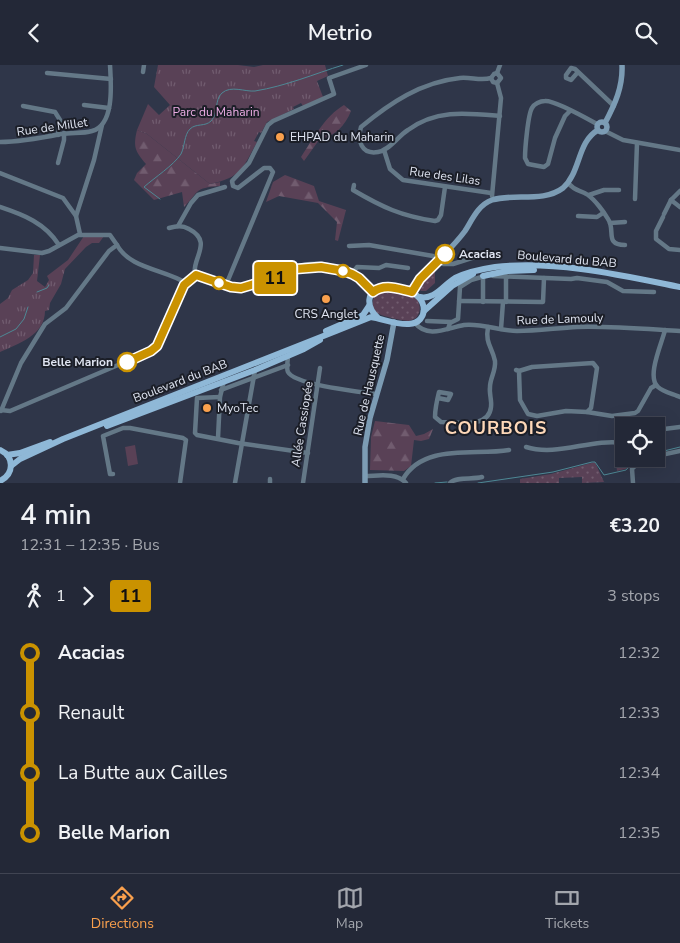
<!DOCTYPE html>
<meta charset="utf-8">
<style>
:root{--surface:#232837;--page:#2b303f;--text:#f1f3f6;--muted:#a3a6ad;--line:#404452;--accent:#f9a04d}
body{margin:0;font-family:"Nunito Sans",sans-serif;background:var(--page);color:var(--text);height:100vh;display:flex;flex-direction:column;font-size:19px;white-space:nowrap}
*{box-sizing:border-box;margin:0}
p{font-size:16px;color:var(--muted)}
.icon{flex:none;width:28px;height:28px;fill:none;stroke:currentColor;stroke-width:2;stroke-linecap:round;stroke-linejoin:round}
.map{position:relative;height:418px;overflow:hidden}
.drawer{display:flex;flex-direction:column;background:var(--surface);flex:1}
.drawer>*{flex:none}
.badge{padding:0 10px;border-radius:4px;font-size:18px;line-height:32px}
.buttons{position:absolute;left:615px;top:352px;display:grid;gap:10px}
.buttons a{display:grid;place-items:center;width:50px;height:50px;border-radius:0px;background:var(--surface);box-shadow:0 5px 20px #0002,0 0 0 1px var(--line);font-size:25px}
.map>.badge{position:absolute;translate:-50% -50%;box-shadow:0 0 0 2px #fff}
.legs{display:flex;align-items:center;gap:8px;height:55px;padding:0 20px;font-size:16px}
.legs p{margin-inline-start:auto}
.summary{display:flex;align-items:center;justify-content:space-between;height:85px;padding:0 20px}
h1{font-size:28px;font-weight:600;line-height:38px}
ul{padding:0 20px;list-style:none}
li{display:flex;align-items:center;gap:18px;height:60px;font-size:19px}
li i{display:grid;place-items:center;width:8px;height:100%;margin:0 6px;background:currentColor}
li i::after{content:'';width:12px;height:12px;margin:-6px;border:4px solid;border-radius:50%;background:var(--surface)}
li p{margin-inline-start:auto}
li:first-child i{background:linear-gradient(#0000 50%,currentColor 0)}
li:last-child i{background:linear-gradient(currentColor 50%,#0000 0)}
header{display:flex;justify-content:space-between;align-items:center;height:65px;padding:0 20px;background:var(--surface);font-size:22px;font-weight:600}
.menu{display:flex;justify-content:space-around;align-items:center;height:70px;border-top:1px solid var(--line);background:var(--surface);font-size:14px;color:var(--muted)}
.menu a{display:grid;justify-items:center;gap:2px}
.menu .current{color:var(--accent)}
.map>svg:first-child{display:block}
</style>
<header><svg class="icon" aria-label="back" viewBox="0 0 24 24"><path d="M15 5l-7 7 7 7"/></svg>Metrio<svg class="icon" aria-label="search" viewBox="0 0 24 24"><circle cx="10" cy="10" r="6"/><path d="M15 15l6 6"/></svg></header>
<div class="map">
<svg width="680" height="418" viewBox="0 0 680 418">
<defs>
<pattern id="grass-dots" width="8" height="8" patternUnits="userSpaceOnUse" patternTransform="scale(1.25)"><rect width="8" height="8" fill="#594156"/><path d="M2 2h.1M6 6h.1" fill="none" stroke="#715c6f" stroke-width="1.8" stroke-linecap="round"/></pattern>
<pattern id="forest-firs" width="22" height="20" patternUnits="userSpaceOnUse" patternTransform="scale(1.25)"><rect width="22" height="20" fill="#594156"/><path d="M5 1l3.5 6h-7zM16 11l3.5 6h-7z" fill="#715c6f"/></pattern>
<pattern id="park-tufts" width="24" height="20" patternUnits="userSpaceOnUse" patternTransform="scale(1.25)"><rect width="24" height="20" fill="#594156"/><path d="M3 7l-1-3M5 7V3M7 7l1-3M15 17l-1-3M17 17v-4M19 17l1-3" fill="none" stroke="#715c6f"/></pattern>
</defs>
<rect width="100%" height="100%" fill="#2f3649"/>
<g fill="url(#grass-dots)">
<polygon points="434,203 435,204 435,218 426,226 421,226 418,222"/>
<path d="M 387,225 L 416,232 C 420,240 422,245 416,253 C 414,254 412,255 409,256 C 403,256 381,251 377,248 C 367,238 375,226 387,225 Z"/>
<polygon points="595,397 604,417 582,418 582,412 559,413 559,418 520,418 520,414 551,409"/>
</g>
<g fill="url(#forest-firs)">
<path d="M 344,40 L 351,46 C 345,61 335,71 319,75 L 304,96 L 301,92 C 313,74 325,51 344,40 Z"/>
<path d="M 137,65 L 147,69 L 210,119 L 220,117 L 220,121 C 193,123 200,126 184,142 L 182,127 L 154,135 L 134,115 L 137,108 L 146,99 C 135,86 133,82 137,65 Z"/>
<polygon points="285,110 314,121 319,136 346,145 338,176 335,175 337,157 318,138 279,131 266,137 273,117"/>
<polygon points="375,356 409,360 416,371 424,369 433,364 429,374 421,376 414,375 411,401 404,406 370,405 371,372"/>
</g>
<g fill="url(#park-tufts)">
<path d="M 158,0 L 238,0 L 254,2 L 263,0 L 325,0 L 328,11 L 317,16 L 323,32 L 303,41 L 301,38 L 293,42 L 294,44 L 267,57 L 261,68 L 259,67 L 254,76 L 257,77 C 243,103 241,113 210,119 L 147,69 L 137,65 L 148,39 L 159,50 L 170,40 L 154,22 Z"/>
<path d="M 84,171 L 104,171 L 99,178 L 92,178 L 86,182 L 65,204 L 61,219 L 50,238 L 49,245 L 45,246 C 45,270 18,279 0,287 L 0,239 L 8,233 L 12,225 L 28,215 L 33,208 L 34,190 L 40,190 L 37,216 L 45,222 L 49,215 L 47,211 L 68,195 Z"/>
<polygon points="624,384 624,394 633,394 629,399 631,401 629,403 617,406 615,389"/>
</g>
<polygon fill="#594156" points="135,380 138,399 128,401 125,382"/>
<g fill="none" stroke-linecap="round" stroke-linejoin="round">
<g stroke="#4e8895" stroke-width="1">
<path d="M 160,134 L 144,122 C 154,113 174,100 181,89 C 185,81 184,70 190,64 C 196,58 205,62 211,56 C 219,48 214,35 222,28 C 231,20 245,27 255,26 C 286,21 314,9 343,0"/>
<polyline points="37,227 47,223 49,220"/>
<polyline points="0,272 16,264 24,254 28,242"/>
<polyline points="656,388 680,382"/>
<polyline points="435,418 447,417"/>
<polyline points="478,418 553,407 592,397 595,397 604,410 626,405 636,394"/>
</g>
<g stroke="#647887" stroke-width="4.5">
<polyline points="143,7 144,0"/>
<polyline points="578,7 571,15 566,13 566,10 571,3 575,4 614,41"/>
<polyline points="47,8 111,14"/>
<polyline points="497,8 494,9 491,13 493,17 497,18"/>
<polyline points="497,8 501,13 497,18"/>
<polyline points="497,8 500,0"/>
<path d="M 491,13 C 481,16 471,12 460,13 C 421,17 390,38 361,62 C 357,75 361,90 378,87 C 390,85 398,71 408,65 C 436,44 467,48 500,51"/>
<polyline points="84,40 109,43"/>
<polyline points="23,41 55,47 60,55 58,70"/>
<path d="M 570,46 L 565,51 L 555,73 L 548,99 L 544,102 L 528,99 L 525,93 C 525,84 528,49 532,43 C 534,39 540,36 545,36 C 554,35 588,54 597,59"/>
<polyline points="605,66 623,75 680,85"/>
<path d="M 0,77 C 21,77 41,73 61,69 C 72,67 82,69 92,66 C 115,60 111,18 110,0"/>
<polyline points="384,85 390,104 403,115 491,128"/>
<polyline points="58,98 64,75 64,68"/>
<polyline points="0,108 63,133 76,151 80,169"/>
<path d="M 568,118 C 576,127 579,124 588,130 C 595,135 604,147 608,154 C 616,165 604,180 625,180"/>
<path d="M 354,120 L 353,125 C 382,142 401,151 435,156 L 438,155 L 441,150 L 445,122"/>
<polyline points="589,130 604,125 619,125"/>
<polyline points="492,131 501,33 497,18"/>
<polyline points="635,134 637,78"/>
<polyline points="671,135 680,142"/>
<path d="M 0,142 C 24,150 45,158 59,180"/>
<polyline points="664,149 671,135 680,126"/>
<polyline points="76,151 94,95 102,60"/>
<polyline points="578,151 597,152 603,148"/>
<polyline points="663,152 656,166 656,174 669,184 680,185"/>
<polyline points="610,158 625,157"/>
<polyline points="178,161 191,138 198,130 225,122"/>
<path d="M 169,163 C 176,161 182,160 189,164 C 214,177 191,194 195,210"/>
<path d="M 117,180 C 130,204 164,204 186,218"/>
<polyline points="349,181 369,180 433,191 443,199 453,199 481,190"/>
<polyline points="0,183 42,188 49,186 78,170 110,170 117,180 109,186 66,243 45,259 21,298 1,346"/>
<polyline points="343,206 359,213 373,227"/>
<polyline points="352,209 357,202 379,203 386,200 408,203"/>
<polyline points="493,211 571,214 577,213 607,217 623,226 654,227"/>
<path d="M 259,216 C 281,206 304,195 328,200"/>
<polyline points="226,220 273,107 270,103 264,103 238,123 233,121 232,116 249,98 268,60 273,56 334,29 329,13 366,0"/>
<polyline points="459,236 542,237 543,237 544,213"/>
<polyline points="483,237 483,211"/>
<polyline points="506,237 506,211"/>
<polyline points="427,256 451,257"/>
<path d="M 415,258 C 428,274 447,263 464,260 C 482,258 499,266 517,266 C 537,266 557,263 577,262 C 611,261 646,264 680,266"/>
<polyline points="448,264 450,258 458,254 460,222 471,215 485,211"/>
<polyline points="501,264 503,237"/>
<path d="M 665,265 C 662,278 646,312 658,322 C 663,327 674,329 680,332"/>
<path d="M 288,291 C 288,295 286,303 288,307 C 295,320 361,327 376,329"/>
<polyline points="516,305 519,306 520,335 528,349 537,351 566,346 587,347 591,343 597,303 593,298 532,302 519,306"/>
<polyline points="221,325 288,300"/>
<polyline points="220,332 197,333 195,368 197,370 238,378 308,388"/>
<path d="M 438,333 L 448,335 L 451,329 L 439,327 C 437,335 435,343 435,352 L 441,357 C 457,357 489,364 491,342 C 492,335 489,329 490,322 C 490,313 496,306 495,296 C 492,281 485,279 488,262"/>
<polyline points="1,345 10,346 151,286 159,279 184,220 197,210 231,222 241,223 305,202 321,202 344,206"/>
<polyline points="587,347 612,351 635,348 638,346 651,323 656,320"/>
<polyline points="656,365 680,362"/>
<polyline points="218,373 220,332 224,316"/>
<path d="M 526,382 C 558,392 591,373 624,378"/>
<polyline points="656,391 680,386"/>
<polyline points="113,409 110,409 103,371 123,363 130,363 183,373 186,375 180,418"/>
<path d="M 365,411 C 378,411 396,407 406,418"/>
<polyline points="270,414 270,418"/>
<path d="M 403,414 C 424,378 474,391 509,385"/>
<polyline points="235,418 255,305"/>
<polyline points="303,418 320,303"/>
<path d="M 450,418 C 456,411 473,415 482,412"/>
<polyline points="633,418 632,404 642,394"/>
</g>
<g stroke="#7c9cb4" stroke-width="5.5">
<circle cx="602" cy="62" r="5"/>
<path d="M 605,58 C 615,39 623,22 622,0"/>
<path d="M 412,227 C 426,204 449,188 465,166 C 472,155 478,140 492,135 C 514,128 543,138 563,123 C 581,107 577,77 598,65"/>
<polyline points="365,418 365,382 370,353 387,295 394,257"/>
</g>
<g stroke="#8fb8d7" stroke-width="6">
<polyline points="483,211 507,206 534,205"/>
<path d="M 420,232 C 435,235 443,220 455,213 C 467,207 482,204 495,202 C 556,195 621,210 680,222"/>
<polyline points="424,246 452,221 473,209"/>
<polyline points="326,266 363,250 369,241"/>
<polyline points="107,361 255,305 304,284 320,275"/>
<path d="M 0,385 C 15,392 14,409 0,416"/>
<polyline points="7,390 20,388 50,377"/>
<path d="M 11,401 L 20,394 L 63,374 L 336,266 L 371,252 C 383,254 397,260 409,259 C 429,258 429,231 407,226 C 400,224 392,221 384,222 C 365,225 366,242 378,253"/>
</g>
</g>
<g fill="none" stroke-linecap="round" stroke-linejoin="round">
<g stroke="#fff" stroke-width="11">
<path id="line-1" d="M 127,297 L 151,286 L 157,281 L 184,220 L 196,210 L 231,222 L 241,223 L 271,214 L 296,204 L 321,202 L 344,206 L 352,209 L 359,213 L 373,227 C 385,218 398,224 412,227 L 420,214 L 445,189"/>
</g>
<use href="#line-1" stroke="#ca9200" stroke-width="8"/>
</g>
<g fill="#f9a04d" stroke="#1b1e27" stroke-width="2">
<circle cx="280" cy="72" r="5"/>
<circle cx="326" cy="234" r="5"/>
<circle cx="207" cy="343" r="5"/>
</g>
<g fill="#fff" stroke="#ca9200" stroke-width="2.5">
<circle cx="445" cy="189" r="9"/>
<circle cx="343" cy="206" r="6"/>
<circle cx="219" cy="218" r="6"/>
<circle cx="127" cy="297" r="9"/>
</g>
<g text-anchor="middle" dominant-baseline="central" stroke-width="4" stroke-linejoin="round" paint-order="stroke">
<g font-size="12" fill="#edade5" stroke="#1b1e27">
<text x="216" y="47">Parc du Maharin</text>
</g>
<g font-size="12" fill="#e0e5f2" stroke="#1b1e27">
<text transform="translate(52 62) rotate(-8)">Rue de Millet</text>
<text transform="translate(445 111) rotate(8)">Rue des Lilas</text>
<text transform="translate(567 194) rotate(5)">Boulevard du BAB</text>
<text transform="translate(560 254) rotate(-2)">Rue de Lamouly</text>
<text transform="translate(180 316) rotate(-21)">Boulevard du BAB</text>
<text transform="translate(369 320) rotate(-77)">Rue de Hausquette</text>
<text transform="translate(302 359) rotate(-81)">Allée Cassiopée</text>
</g>
<g font-size="12" fill="#e0e5f2" stroke="#1b1e27" text-anchor="start">
<text x="290" y="72">EHPAD du Maharin</text>
<text x="326" y="249" text-anchor="middle">CRS Anglet</text>
<text x="217" y="343">MyoTec</text>
</g>
<g font-size="12" font-weight="bold" fill="#e0e5f2" stroke="#1b1e27" text-anchor="start">
<text x="459" y="189">Acacias</text>
<text x="113" y="297" text-anchor="end">Belle Marion</text>
</g>
<g font-size="18" font-weight="bold" letter-spacing="1" fill="#fed8b8" stroke="#1b1e27">
<text x="496" y="363">COURBOIS</text>
</g>
</g>
</svg>
<div class="buttons">
<a><svg class="icon" aria-label="locate" viewBox="0 0 24 24"><circle cx="12" cy="12" r="6"/><path d="M12 2v4M12 18v4M2 12h4M18 12h4"/></svg></a>
</div>
<b class="badge" style="left:275px;top:213px;background:#ca9200;color:#111">11</b>
</div>
<section class="drawer">
<div class="summary"><div><h1>4 min</h1><p>12:31 – 12:35 · Bus</p></div><b>€3.20</b></div>
<div class="legs"><svg class="icon" aria-label="walk" viewBox="0 0 24 24"><circle cx="13" cy="4" r="2"/><path d="M13 8l-2 6 4 7M11 14l-3 7M7 12l3-4h3l4 4"/></svg>1<svg class="icon" aria-label="forward" viewBox="0 0 24 24"><path d="M9 5l7 7-7 7"/></svg><b class="badge" style="background:#ca9200;color:#111">11</b><p>3 stops</p></div>
<ul>
<li><i style="color:#ca9200"></i><b>Acacias</b><p>12:32</p></li>
<li><i style="color:#ca9200"></i><span>Renault</span><p>12:33</p></li>
<li><i style="color:#ca9200"></i><span>La Butte aux Cailles</span><p>12:34</p></li>
<li><i style="color:#ca9200"></i><b>Belle Marion</b><p>12:35</p></li>
</ul>
</section>
<nav class="menu">
<a class="current"><svg class="icon" aria-label="directions" viewBox="0 0 24 24"><path d="M12 3l9 9-9 9-9-9zM9 14v-3h6M13 9l2 2-2 2"/></svg>Directions</a>
<a><svg class="icon" aria-label="map" viewBox="0 0 24 24"><path d="M3 6l6-2 6 2 6-2v14l-6 2-6-2-6 2zM9 4v14M15 6v14"/></svg>Map</a>
<a><svg class="icon" aria-label="tickets" viewBox="0 0 24 24"><path d="M3 7h18v10H3zM15 7v10"/></svg>Tickets</a>
</nav>
